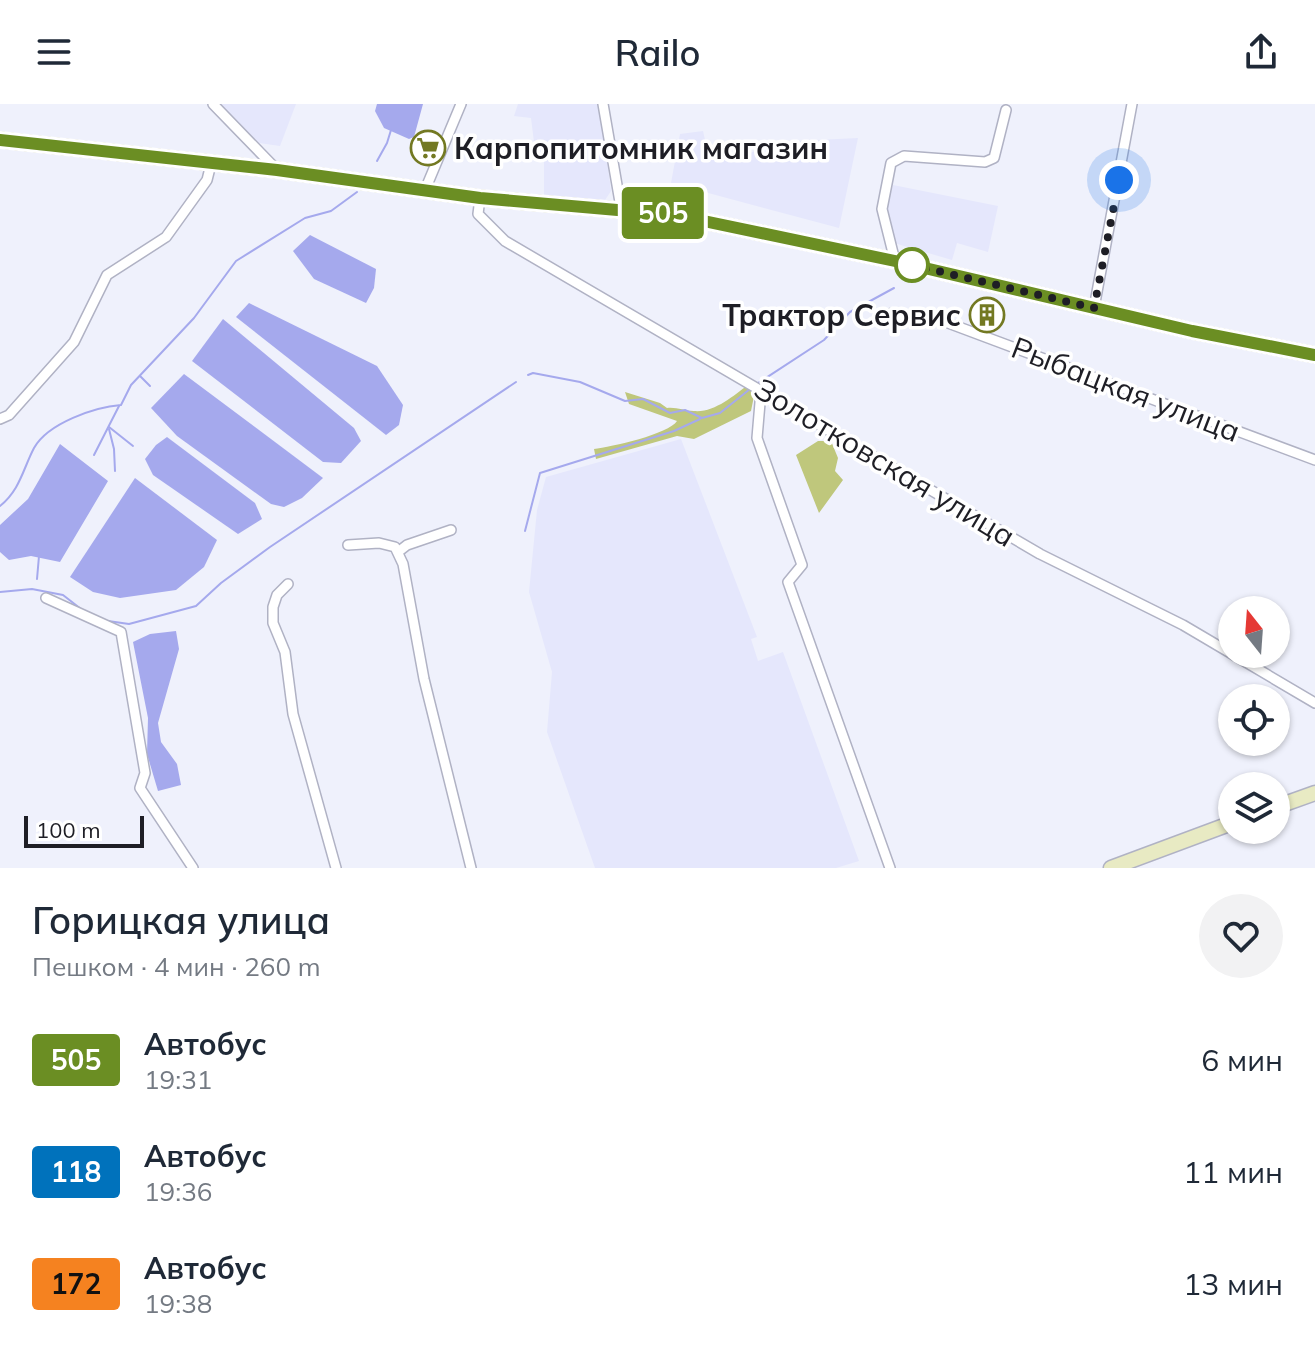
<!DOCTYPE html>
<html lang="ru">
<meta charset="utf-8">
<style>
:root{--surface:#fff;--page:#f2f2f3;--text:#1f2937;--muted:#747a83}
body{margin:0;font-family:Mulish,sans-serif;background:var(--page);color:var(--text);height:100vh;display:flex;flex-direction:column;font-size:30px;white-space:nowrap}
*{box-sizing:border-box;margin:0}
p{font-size:26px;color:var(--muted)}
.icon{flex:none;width:44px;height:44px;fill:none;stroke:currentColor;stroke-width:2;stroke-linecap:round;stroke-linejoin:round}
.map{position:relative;height:764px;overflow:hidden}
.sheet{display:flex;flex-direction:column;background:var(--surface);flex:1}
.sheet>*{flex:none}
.badge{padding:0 16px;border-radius:6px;font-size:28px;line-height:52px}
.needle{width:52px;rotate:343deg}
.fabs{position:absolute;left:1218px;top:492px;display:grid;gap:16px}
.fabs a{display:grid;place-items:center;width:72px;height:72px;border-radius:50%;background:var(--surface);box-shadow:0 2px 6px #0004;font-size:40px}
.scale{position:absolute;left:24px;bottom:20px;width:120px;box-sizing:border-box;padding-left:8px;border:4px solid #1e1e25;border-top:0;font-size:22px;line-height:28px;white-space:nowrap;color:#1e1e25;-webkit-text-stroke:6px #fff;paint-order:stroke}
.you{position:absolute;width:40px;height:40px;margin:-20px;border:6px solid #fff;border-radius:50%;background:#1a73e8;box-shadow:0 0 0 12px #1a73e833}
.map>.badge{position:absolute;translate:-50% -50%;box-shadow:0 0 0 4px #fff}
.round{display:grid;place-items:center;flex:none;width:84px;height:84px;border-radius:42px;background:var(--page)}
.head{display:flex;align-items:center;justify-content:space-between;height:136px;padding:0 32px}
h1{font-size:38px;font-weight:600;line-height:60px}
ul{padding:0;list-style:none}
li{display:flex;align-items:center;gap:24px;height:112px;padding:0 32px}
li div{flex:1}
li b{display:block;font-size:30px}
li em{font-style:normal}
li .badge{min-width:88px;font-weight:700;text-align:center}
header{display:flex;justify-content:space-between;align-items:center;height:104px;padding:0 32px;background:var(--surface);font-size:36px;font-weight:600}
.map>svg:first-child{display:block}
</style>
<header><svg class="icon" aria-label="menu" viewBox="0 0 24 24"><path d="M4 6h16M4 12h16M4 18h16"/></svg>Railo<svg class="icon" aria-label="share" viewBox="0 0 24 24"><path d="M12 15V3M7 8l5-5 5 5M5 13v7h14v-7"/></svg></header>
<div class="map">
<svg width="1315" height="764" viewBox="0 0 1315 764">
<rect width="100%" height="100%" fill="#eff1fc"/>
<g fill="#e5e7fc">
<polygon points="221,0 296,0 280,42 259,39"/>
<polygon points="518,0 600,0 611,87 605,96 544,91 544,50 539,49 539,38 534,38 531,14 514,12"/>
<polygon points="703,27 709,54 734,55 755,47 756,39 858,34 839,124 671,79 680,30"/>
<polygon points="893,81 998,102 988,148 957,139 952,156 894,139 887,104"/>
<polygon points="681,335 757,533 751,535 758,557 783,548 859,757 836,764 595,764 547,628 552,568 529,488 537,406 546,373"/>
</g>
<g fill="#bfc77c">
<path d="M 748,281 L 755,287 L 751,307 L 694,335 L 677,332 L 596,355 L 594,345 C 611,343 669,330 677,317 L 629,300 L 625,288 L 660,299 L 667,304 C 677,303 684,307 694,307 C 714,309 733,292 748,281 Z"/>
<polygon points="818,337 831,337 838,354 835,367 843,376 819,409 796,351"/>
</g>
<g fill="#a5a9ed">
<polygon points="377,0 423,0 414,33 409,35 384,24 375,7"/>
<polygon points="310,131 376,165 374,184 366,199 314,175 293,147"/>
<polygon points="249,199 377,262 403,301 399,321 386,331 236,213"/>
<polygon points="223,215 354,324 361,337 341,359 323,358 192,257"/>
<polygon points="184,270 323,374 302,394 284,403 271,400 177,332 151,304"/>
<polygon points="167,333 255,399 262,415 238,430 153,371 145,355 156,341"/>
<polygon points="60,340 108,377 60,458 31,452 9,456 0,448 0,421 28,395"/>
<polygon points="135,374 217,436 204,463 176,486 120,494 93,488 70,473"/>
<polygon points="176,527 179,545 158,619 161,638 177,660 181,681 158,687 147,650 148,614 133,538 150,530"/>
</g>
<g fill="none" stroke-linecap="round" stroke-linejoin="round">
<g stroke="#a5a9ed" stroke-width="2">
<polyline points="377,57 387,39 391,26"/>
<polyline points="528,271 533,269 580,278 625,297 643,295 670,309 685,306 702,314 720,309 750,285"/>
<polyline points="140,272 150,282"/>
<polyline points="755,281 824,236 850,208 894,184"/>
<polyline points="109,323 133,342"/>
<polyline points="109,325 114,345 115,367"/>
<polyline points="94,351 119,302"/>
<path d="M 0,402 C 20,386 23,365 34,344 C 48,319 95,303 121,301 L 131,281 L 194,214 L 236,157 L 305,114 L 331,107 L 357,88"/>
<polyline points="525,427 540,369 674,327 700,315"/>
<polyline points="37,475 39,452"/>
<polyline points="0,488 32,485 63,491 81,505"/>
<polyline points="108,517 129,520 196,502 221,479 270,443 516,278"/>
</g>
<g stroke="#b0b2c4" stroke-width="12">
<g id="street">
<polyline points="213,0 277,66"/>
<polyline points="603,0 621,104"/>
<polyline points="425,86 461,0"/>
<polyline points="480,94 478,110 505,137 1040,450 1183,521 1315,599"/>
<polyline points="895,157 882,105 891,59 904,52 985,58 994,54 1006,6"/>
<polyline points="1094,204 1132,0"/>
<polyline points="892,209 917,215 924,210 1315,356"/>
<polyline points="761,287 757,334 802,461 788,478 890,764"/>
<polyline points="0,315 9,311 74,238 107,171 166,133 207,76 211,60"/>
<polyline points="348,441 379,439 395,443 403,460 424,575 471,764"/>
<polyline points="398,448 407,441 451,426"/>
<polyline points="288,480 277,491 273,503 273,519 285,548 293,610 336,764"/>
<polyline points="46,494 121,528 145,669 140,684 193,764"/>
</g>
</g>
<g stroke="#b0b2c4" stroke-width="17">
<g id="secondary">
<polyline points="1276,703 1315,689"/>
<polyline points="1111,764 1232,719"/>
</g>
</g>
<g stroke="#7e8331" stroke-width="17">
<polyline id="primary" points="0,36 277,66 480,94 675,111 895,157 1192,227 1315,251"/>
</g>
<use href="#street" stroke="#fff" stroke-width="9"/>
<use href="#secondary" stroke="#e8eac3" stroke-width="14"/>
<use href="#primary" stroke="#d0d687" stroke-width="14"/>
</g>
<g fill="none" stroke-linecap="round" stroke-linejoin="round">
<g stroke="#fff" stroke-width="18">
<polyline id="line" points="0,36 277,66 480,94 675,111 895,157 1192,227 1315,251"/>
</g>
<use href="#line" stroke="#6b8e23" stroke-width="12"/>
<polyline stroke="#1e1e25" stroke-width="8" stroke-dasharray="0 14.4" points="912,161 1094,204 1119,76"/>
</g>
<defs>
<g id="supermarket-ring" transform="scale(1.8)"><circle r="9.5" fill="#fff" stroke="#737922" stroke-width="1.5"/><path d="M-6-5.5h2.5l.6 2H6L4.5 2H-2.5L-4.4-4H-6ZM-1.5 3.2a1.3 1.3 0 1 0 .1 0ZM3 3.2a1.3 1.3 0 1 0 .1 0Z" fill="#737922"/></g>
<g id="building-ring" transform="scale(1.8)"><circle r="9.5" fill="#fff" stroke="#737922" stroke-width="1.5"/><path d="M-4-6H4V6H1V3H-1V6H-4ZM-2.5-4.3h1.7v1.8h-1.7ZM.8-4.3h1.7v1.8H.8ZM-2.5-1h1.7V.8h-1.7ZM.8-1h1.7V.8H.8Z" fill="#737922"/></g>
</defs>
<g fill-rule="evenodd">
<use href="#supermarket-ring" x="428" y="44"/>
<use href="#building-ring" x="987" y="211"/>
</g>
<circle fill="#fff" stroke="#6b8e23" stroke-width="4" cx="912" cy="161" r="16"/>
<g text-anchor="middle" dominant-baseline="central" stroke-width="7" stroke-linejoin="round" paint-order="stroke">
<g font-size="30" font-weight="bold" fill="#1e1e25" stroke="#fff" text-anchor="start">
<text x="454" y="44">Карпопитомник магазин</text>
<text x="961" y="211" text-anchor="end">Трактор Сервис</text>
</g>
<g font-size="30" fill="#1e1e25" stroke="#fff">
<text transform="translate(1126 285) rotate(21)">Рыбацкая улица</text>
<text transform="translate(885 358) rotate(31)">Золотковская улица</text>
</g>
</g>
</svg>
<div class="fabs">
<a><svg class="needle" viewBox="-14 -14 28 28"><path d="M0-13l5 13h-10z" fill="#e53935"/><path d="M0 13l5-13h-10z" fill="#747a83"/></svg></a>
<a><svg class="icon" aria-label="locate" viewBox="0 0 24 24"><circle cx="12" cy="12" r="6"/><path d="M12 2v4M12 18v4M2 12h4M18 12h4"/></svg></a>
<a><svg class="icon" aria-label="layers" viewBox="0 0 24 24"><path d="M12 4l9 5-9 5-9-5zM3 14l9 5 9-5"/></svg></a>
</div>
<div class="scale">100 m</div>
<div class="you" style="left:1119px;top:76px"></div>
<b class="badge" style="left:663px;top:109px;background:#6b8e23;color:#fff">505</b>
</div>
<section class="sheet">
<div class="head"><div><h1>Горицкая улица</h1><p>Пешком · 4 мин · 260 m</p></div><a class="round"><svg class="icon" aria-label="heart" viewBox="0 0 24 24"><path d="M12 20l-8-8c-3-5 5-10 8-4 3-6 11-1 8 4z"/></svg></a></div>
<ul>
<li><span class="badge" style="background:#6b8e23;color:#fff">505</span><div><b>Автобус</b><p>19:31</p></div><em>6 мин</em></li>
<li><span class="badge" style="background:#0072bc;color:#fff">118</span><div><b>Автобус</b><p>19:36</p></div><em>11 мин</em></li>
<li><span class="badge" style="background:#f58220;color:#111">172</span><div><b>Автобус</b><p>19:38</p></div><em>13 мин</em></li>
</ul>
</section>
